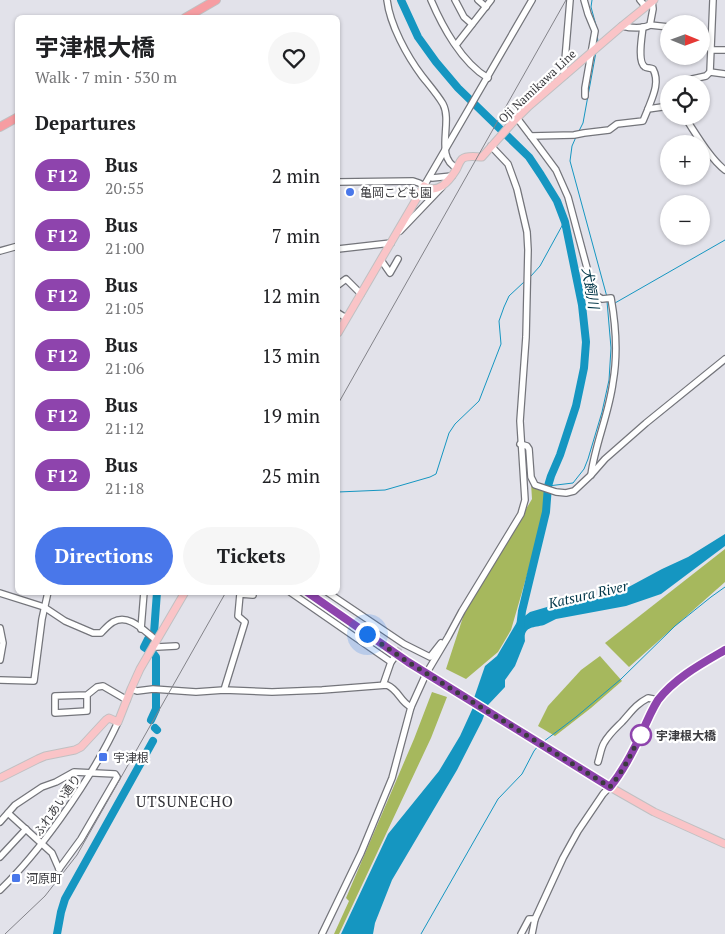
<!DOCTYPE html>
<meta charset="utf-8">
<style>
:root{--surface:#fff;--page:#f6f6f6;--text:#202124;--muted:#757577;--accent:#4977ea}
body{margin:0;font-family:"PT Serif","Noto Sans JP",serif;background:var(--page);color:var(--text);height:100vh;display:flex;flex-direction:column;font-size:19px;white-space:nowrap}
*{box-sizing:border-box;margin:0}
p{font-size:16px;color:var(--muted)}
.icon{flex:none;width:28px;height:28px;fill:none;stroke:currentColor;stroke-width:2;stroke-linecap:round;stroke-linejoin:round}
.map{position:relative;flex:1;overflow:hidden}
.panel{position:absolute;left:15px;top:15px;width:325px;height:580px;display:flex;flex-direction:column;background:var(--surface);border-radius:8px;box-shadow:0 1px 4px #0004}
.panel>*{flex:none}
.badge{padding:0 10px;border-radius:16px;font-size:18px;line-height:32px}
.needle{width:32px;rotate:91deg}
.tools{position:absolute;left:660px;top:15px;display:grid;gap:10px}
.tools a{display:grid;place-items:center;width:50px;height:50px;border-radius:50%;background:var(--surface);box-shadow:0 1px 4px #0004;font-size:25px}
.you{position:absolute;width:25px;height:25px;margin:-12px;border:4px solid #fff;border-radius:50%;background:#1a73e8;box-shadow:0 0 0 8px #1a73e833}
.map>.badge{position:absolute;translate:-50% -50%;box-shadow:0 0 0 2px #fff}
h2{padding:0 20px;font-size:19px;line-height:45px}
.round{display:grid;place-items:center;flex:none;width:52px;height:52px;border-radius:26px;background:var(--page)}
.head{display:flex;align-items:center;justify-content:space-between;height:85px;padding:0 20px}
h1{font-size:24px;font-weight:700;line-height:38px}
.button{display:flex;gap:10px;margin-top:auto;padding:10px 20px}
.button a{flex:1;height:58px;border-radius:30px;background:var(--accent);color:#fff;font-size:20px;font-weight:700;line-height:58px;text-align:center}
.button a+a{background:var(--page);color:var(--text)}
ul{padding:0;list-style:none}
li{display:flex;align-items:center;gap:15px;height:60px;padding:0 20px}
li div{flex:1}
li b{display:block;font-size:19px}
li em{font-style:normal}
li .badge{min-width:55px;font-weight:700;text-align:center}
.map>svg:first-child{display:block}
</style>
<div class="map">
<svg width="725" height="934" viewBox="0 0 725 934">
<rect width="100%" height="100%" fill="#e2e2ea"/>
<g fill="#a6b85d">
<polygon points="531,483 544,491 545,504 531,561 511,630 498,652 466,679 446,669 464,614 532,499"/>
<polygon points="725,549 725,582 629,667 605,643"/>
<polygon points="600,656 622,681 591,708 555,736 538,726 548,706 581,670"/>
<polygon points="432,692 447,697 431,738 339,934 334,934 349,901 346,898 414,739"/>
</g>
<path fill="#1596c1" d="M 725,534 L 725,546 L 661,594 L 626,606 L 556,619 C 552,621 548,623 544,625 C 533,628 523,626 525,641 L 515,666 L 505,680 L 505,687 L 488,705 L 482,721 L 457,770 L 392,880 L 375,923 L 373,934 L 341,934 L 388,834 L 439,771 L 460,736 L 476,701 L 474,698 L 485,666 L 497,656 L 517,622 L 530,612 L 564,602 L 601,597 L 623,590 L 662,569 L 688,557 Z"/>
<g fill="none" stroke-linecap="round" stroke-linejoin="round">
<g stroke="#1596c1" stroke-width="1">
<polyline points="592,0 591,7 597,29"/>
<polyline points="597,32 598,43"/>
<polyline points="579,131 583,123 596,52"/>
<polyline points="576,137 572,146 570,161 607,297"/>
<polyline points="531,276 540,266 563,224 565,222"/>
<polyline points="615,303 725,240"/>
<polyline points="548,486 573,483 584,469 588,459 602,412 609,380 611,348 607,301"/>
<polyline points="338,492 385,490 430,477 436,474 449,433 455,424 479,401 501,344 499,321 504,307 509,296 524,282"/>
<polyline points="543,742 576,717 621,679 675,626 711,597 725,587"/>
<polyline points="421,934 498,799 522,774 534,751 538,746"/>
</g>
<g stroke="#1596c1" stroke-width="8">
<polyline points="401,0 418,37 436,62 458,88 529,157 541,175 557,201 565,222 582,305 586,342 584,368 576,406 560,455 551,476 548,486 546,512 522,611 520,628"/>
<polyline points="154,633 157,592"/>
<polyline points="148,639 144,647 152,652 156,657 156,709 151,720"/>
<polyline points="155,728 157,730"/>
<polyline points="57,934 61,912 65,899 153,741"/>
</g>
<polyline stroke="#c1c1c8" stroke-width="5.5" stroke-dasharray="5.5 3" stroke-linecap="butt" points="394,658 400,648"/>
<g stroke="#74757b" stroke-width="8">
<g id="minor">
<path d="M 387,0 C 390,25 407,56 422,76 C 429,85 437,94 443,104 C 453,123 434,157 457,168"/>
<path d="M 431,0 C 442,26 462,63 488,78"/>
<polyline points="455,0 464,17 472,24"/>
<polyline points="478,0 486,7"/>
<polyline points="584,0 588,14 595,31 585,88 585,96"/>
<polyline points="640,0 645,6"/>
<polyline points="650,25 669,27"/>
<path d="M 622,26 C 630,28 643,29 650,25 L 653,9 L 652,0"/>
<path d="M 643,27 C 642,36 637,62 645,67 C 646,68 651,68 653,69 C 660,82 653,96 648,109"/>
<polyline points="456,45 491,0"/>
<polyline points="711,50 725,50"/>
<polyline points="710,72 725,74"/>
<polyline points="565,75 564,72 570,0"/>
<polyline points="688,84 688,80 706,76 710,72 713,0"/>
<path d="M 684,116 C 695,132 710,159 725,170"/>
<path d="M 517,118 L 536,143 L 556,170 L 568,197 L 594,294 L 602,299 L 611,298 C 616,326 618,354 613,382 C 609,414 595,444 591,475"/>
<polyline points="531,136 574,135 584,133 609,130 617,124 643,121 648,109 669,106"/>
<polyline points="432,178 452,176"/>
<polyline points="338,182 413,181 419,183 424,186 532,0"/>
<polyline points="400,231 442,187"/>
<polyline points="338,249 391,243"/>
<polyline points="0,251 18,246"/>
<polyline points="381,260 390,273 398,259"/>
<polyline points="338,285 346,279 361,294"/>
<polyline points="338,313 346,318"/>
<polyline points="520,444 527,446 529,449 531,477 535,485 556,492 566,493 574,491 591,475 605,459 646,423 725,359"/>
<polyline points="290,592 391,662"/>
<polyline points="327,592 404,644 430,657 441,643"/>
<path d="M 0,593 L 44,607 L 65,621 L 93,633 L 101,633 C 105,629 108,625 113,622 C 129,613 144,631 156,640"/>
<polyline points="0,628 3,643 0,660"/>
<polyline points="141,629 144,592"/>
<polyline points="153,645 157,647 176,646"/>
<polyline points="0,680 34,681 42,619 48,592"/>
<polyline points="383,685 391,662 394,658"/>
<path d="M 131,689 L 137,691 L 153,689 L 196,692 L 224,690 L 272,692 L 322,690 L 387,685 C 399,690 400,702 411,707"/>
<polyline points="224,690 245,622 238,616 240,594 253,595"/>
<polyline points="87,695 55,696 55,713 87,711 87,695 97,687 103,686 127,700"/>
<path d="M 598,762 C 600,756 601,748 604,743 C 609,734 616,728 622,722 C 632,711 635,705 648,698 L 653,699 L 657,702"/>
<polyline points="8,813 52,853 59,869"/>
<polyline points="0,822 15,805 42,787 56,782 74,772 115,774 117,777 81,839 59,869"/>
<polyline points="0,857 26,829"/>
<path d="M 0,890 C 23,868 42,844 60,819 C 82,788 102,757 118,722"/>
<polyline points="322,934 361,853 392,778 411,707 426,674 448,637 462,611 521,514 525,500 520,421 526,337 528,250 527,232 517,189 508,164 491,146"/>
<polyline points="521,934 529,919 535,919"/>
<path d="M 532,934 L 535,919 L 563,858 L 578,831 L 603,794 L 617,779 L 626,764 L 657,702 C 675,679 700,665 725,650"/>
</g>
</g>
<g stroke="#c0c0c2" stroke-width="9">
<g id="major">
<path d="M 338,333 L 424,186 C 438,195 449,181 456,170 C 458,167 459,162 462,159 C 467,155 476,157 482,157 L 515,120 L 529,106 L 622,26 L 654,0"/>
<polyline points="307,592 408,663 610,787 654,812 725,844"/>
<polyline points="0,778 38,759 45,756 75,750 81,747 106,720 109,718 118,722 131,689 140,669 185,592"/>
</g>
</g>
<g stroke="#c0c0c2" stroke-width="10">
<g id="highway">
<polyline points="185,18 216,0"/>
<polyline points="0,127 18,117"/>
</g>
</g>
<use href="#minor" stroke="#fff" stroke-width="5.5"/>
<use href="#major" stroke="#fac4c7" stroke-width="7"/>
<use href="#highway" stroke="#f69da2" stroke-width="8"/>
<g stroke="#838389" stroke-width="1">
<polyline points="338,404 566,0"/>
<polyline points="5,934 45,896 77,855 226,592"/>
</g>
</g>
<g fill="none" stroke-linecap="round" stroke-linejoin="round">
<g stroke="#fff" stroke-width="11">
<path id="line" d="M 307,592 L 408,662 L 610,787 C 623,771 632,753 641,735 C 646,723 651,711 658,700 C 675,678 701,664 725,650"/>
</g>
<use href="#line" stroke="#8e44ad" stroke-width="8"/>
<path stroke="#3b3b3f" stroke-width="5" stroke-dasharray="0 9" d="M 367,634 L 408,662 L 610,787 C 624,770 633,751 642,731 L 641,735"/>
</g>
<g fill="#4977ea" stroke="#fff" stroke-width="2">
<circle cx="350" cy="192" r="5"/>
<rect x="98" y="752" width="10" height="10" rx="2.5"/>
<rect x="11" y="873" width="10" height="10" rx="2.5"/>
</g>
<circle fill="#fff" stroke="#8e44ad" stroke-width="2.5" cx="641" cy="735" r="10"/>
<g text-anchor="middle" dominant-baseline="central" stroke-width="4.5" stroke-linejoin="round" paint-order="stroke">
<g font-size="12" fill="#3b3b3f" stroke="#fff">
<text transform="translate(537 86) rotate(-43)">Oji Namikawa Line</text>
<text transform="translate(57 805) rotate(-55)">ふれあい通り</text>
</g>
<g font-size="12" fill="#3b3b3f" stroke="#fff" text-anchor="start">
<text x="360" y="192">亀岡こども園</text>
<text x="113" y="757">宇津根</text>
<text x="26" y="878">河原町</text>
</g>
<g font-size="12" font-weight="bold" fill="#3b3b3f" stroke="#fff" text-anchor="start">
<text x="656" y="735">宇津根大橋</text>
</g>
<g font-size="14" font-style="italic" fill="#04384a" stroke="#fff">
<text transform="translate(591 288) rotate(80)">犬飼川</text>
<text transform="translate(588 594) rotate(-13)">Katsura River</text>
</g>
<g font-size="15" letter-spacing="1" fill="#333339" stroke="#fff">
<text x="185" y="801">UTSUNECHO</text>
</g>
</g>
</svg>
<div class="tools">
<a><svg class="needle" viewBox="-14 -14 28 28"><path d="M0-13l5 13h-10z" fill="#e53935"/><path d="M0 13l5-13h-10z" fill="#757577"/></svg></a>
<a><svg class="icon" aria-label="locate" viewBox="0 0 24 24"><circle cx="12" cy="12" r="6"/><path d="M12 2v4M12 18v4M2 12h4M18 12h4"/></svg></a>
<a>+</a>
<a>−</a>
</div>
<div class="you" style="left:367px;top:634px"></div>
<section class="panel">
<div class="head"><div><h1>宇津根大橋</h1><p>Walk · 7 min · 530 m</p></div><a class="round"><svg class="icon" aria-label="heart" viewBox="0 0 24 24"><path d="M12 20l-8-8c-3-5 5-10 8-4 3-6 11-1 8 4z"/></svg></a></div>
<h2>Departures</h2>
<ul>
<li><span class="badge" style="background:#8e44ad;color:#fff">F12</span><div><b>Bus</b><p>20:55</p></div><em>2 min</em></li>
<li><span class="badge" style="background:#8e44ad;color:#fff">F12</span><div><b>Bus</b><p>21:00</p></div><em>7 min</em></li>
<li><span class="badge" style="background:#8e44ad;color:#fff">F12</span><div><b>Bus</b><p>21:05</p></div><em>12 min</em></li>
<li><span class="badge" style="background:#8e44ad;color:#fff">F12</span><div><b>Bus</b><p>21:06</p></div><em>13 min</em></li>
<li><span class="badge" style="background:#8e44ad;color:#fff">F12</span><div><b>Bus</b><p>21:12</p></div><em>19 min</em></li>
<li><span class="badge" style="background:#8e44ad;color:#fff">F12</span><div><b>Bus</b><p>21:18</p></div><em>25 min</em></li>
</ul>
<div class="button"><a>Directions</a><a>Tickets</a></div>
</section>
</div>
